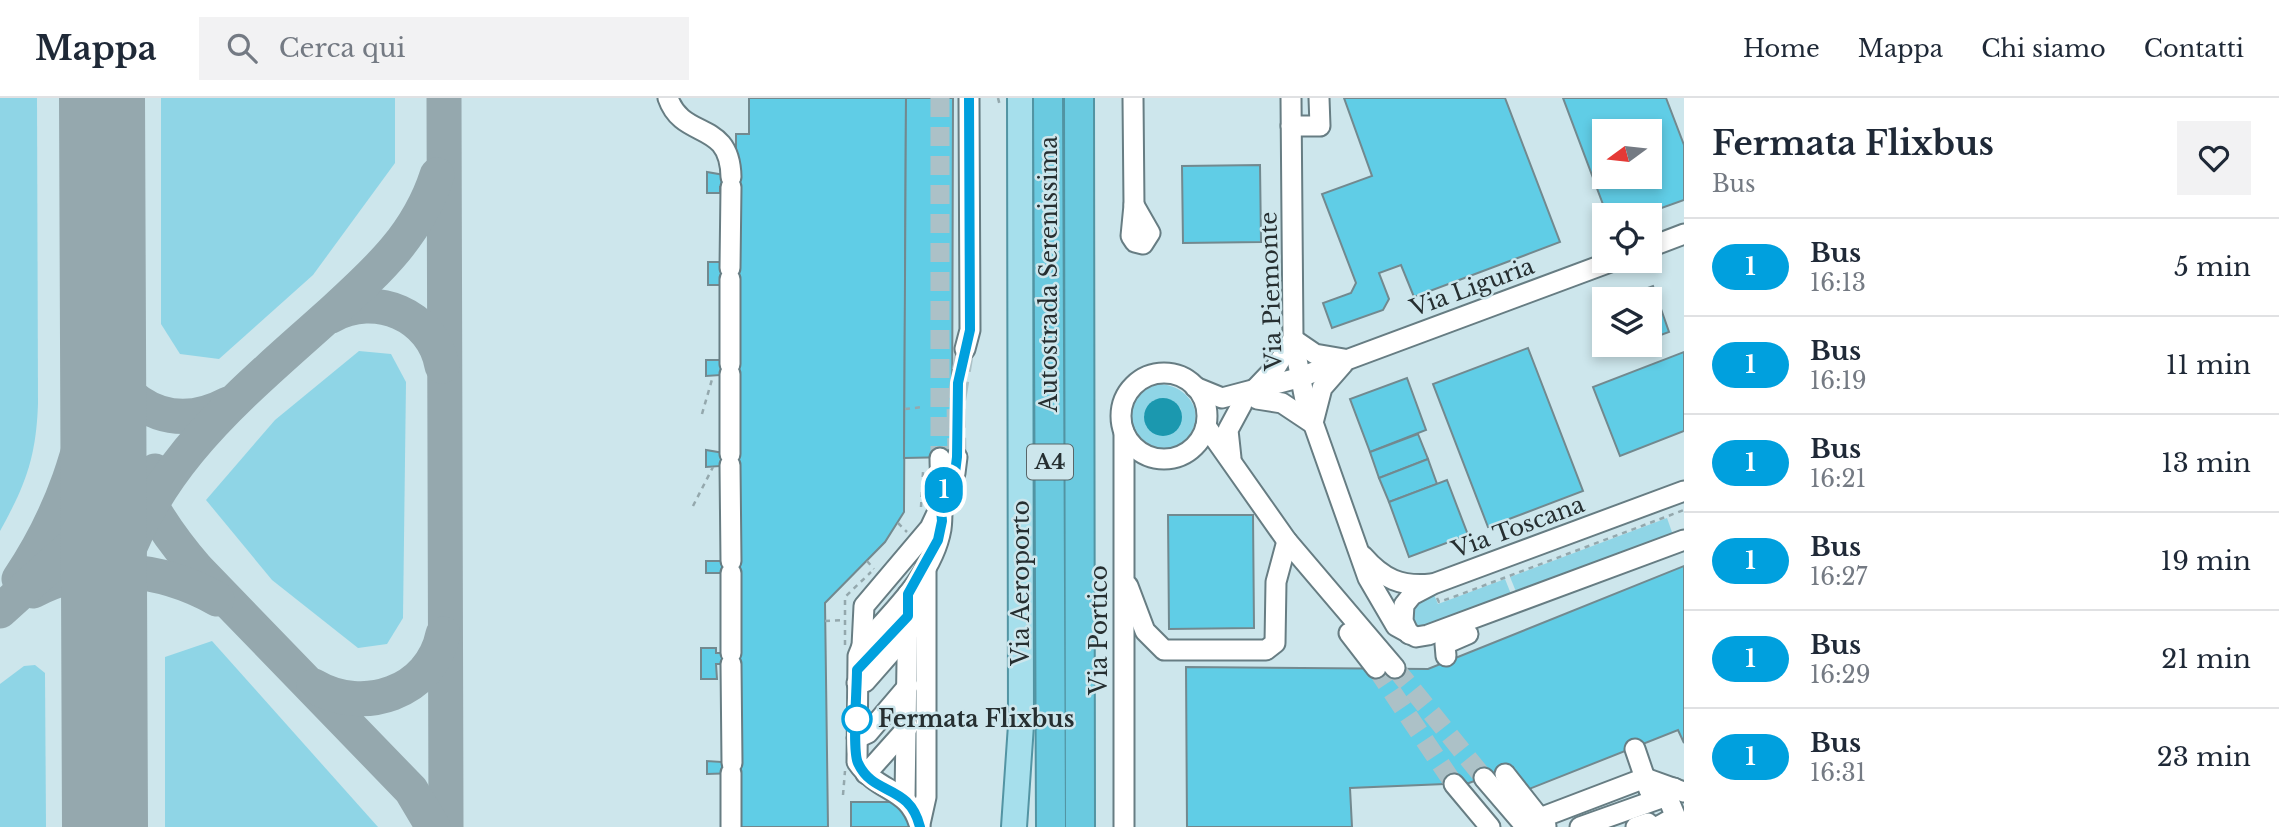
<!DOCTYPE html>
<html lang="it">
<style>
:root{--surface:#fff;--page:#f2f2f3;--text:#1f2937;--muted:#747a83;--line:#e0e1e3}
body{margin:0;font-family:"Libre Baskerville",serif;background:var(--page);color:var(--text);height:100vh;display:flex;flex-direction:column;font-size:26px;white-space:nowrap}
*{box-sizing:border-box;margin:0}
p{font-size:23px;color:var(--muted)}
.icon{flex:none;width:38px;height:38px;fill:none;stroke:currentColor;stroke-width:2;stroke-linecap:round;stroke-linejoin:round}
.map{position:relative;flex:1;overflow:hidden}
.details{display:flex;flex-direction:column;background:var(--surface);width:595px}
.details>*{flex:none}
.badge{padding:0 14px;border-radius:23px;font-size:24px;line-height:46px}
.needle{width:46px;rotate:255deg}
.buttons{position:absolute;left:1592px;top:21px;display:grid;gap:14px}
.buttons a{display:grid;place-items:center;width:70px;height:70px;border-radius:0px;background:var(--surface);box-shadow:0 4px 10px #0003;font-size:35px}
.map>.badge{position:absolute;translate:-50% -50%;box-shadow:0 0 0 4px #fff}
.round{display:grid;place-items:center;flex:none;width:74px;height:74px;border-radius:0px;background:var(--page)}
.headline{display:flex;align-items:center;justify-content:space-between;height:119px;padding:0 28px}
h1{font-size:33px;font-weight:700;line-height:52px}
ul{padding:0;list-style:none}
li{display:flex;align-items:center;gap:21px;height:98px;padding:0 28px;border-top:2px solid var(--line)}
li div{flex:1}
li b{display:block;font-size:26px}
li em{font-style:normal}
li .badge{min-width:77px;font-weight:700;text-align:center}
header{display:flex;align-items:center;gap:42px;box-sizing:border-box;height:98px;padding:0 35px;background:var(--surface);border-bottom:2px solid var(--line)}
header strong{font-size:33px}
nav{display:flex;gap:38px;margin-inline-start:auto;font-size:24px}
.search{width:490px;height:63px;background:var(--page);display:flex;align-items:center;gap:18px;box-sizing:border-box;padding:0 24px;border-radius:0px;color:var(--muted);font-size:26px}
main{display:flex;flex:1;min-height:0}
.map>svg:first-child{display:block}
</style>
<header>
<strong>Mappa</strong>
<div class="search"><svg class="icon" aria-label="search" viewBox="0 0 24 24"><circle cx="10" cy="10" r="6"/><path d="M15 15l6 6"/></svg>Cerca qui</div>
<nav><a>Home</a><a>Mappa</a><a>Chi siamo</a><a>Contatti</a></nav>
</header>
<main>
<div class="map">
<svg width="1684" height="729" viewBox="0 0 1684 729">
<rect width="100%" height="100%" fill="#cde6ec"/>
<g fill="#8fd5e6" fill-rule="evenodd">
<path d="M 0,0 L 37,0 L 38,306 C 36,359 26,386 0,433 Z"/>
<polygon points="161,0 395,0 395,65 313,177 219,261 180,256 161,226"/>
<polygon points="359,253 391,256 406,284 403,520 387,546 358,550 272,482 206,402 275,322"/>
<path d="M 1158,286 C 1182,286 1205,308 1192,333 C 1164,387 1091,308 1158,286 ZM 1166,300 L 1181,311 L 1179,330 L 1147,329 L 1144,317 L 1154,302 Z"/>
<polygon points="1667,420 1673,437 1517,496 1510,479"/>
<polygon points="1505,481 1511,496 1427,527 1417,528 1410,523 1411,508 1434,497 1438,506"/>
<polygon points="212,543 378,729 165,729 165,559"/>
<polygon points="35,567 45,575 46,729 0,729 0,586 24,568"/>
</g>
<circle fill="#1b98af" cx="1163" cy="319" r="19"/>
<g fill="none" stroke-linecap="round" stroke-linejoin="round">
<g stroke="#95a8ae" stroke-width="35">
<polyline points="444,0 446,729"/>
<path d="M 331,218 C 375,193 433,217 442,268"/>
<path d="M 103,243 C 110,334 137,402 197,471 L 411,692 L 433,729"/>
<path d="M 105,268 C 135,314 177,333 228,306"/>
<path d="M 19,481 C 64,414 82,352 97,273"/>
<path d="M 33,493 C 92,462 160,469 217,501"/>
<polyline points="0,513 155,373"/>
<path d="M 104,580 C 106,552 107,523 114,496 C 147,370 237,300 328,218 C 375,175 417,139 437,77"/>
<path d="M 314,588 C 363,617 431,595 443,536"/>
</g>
<polyline stroke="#95a8ae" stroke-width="86" points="102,0 105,729"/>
</g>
<g fill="#60cde6" stroke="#72898f" stroke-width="2" fill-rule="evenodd">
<polygon points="749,0 906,0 904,414 885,444 825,505 828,729 737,729 737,675 707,676 707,663 737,665 736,566 716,566 717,581 701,581 701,550 716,550 716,555 734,555 734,475 706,475 706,463 734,463 735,367 706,369 706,352 730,356 736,276 706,278 706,262 721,262 721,187 708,187 708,164 720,164 720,170 736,170 736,89 720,89 720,95 707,95 707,74 736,79 736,36 749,36"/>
<polygon points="906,0 953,0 952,359 904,360"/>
<polygon points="1344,0 1505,0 1560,144 1414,199 1401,167 1379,175 1389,201 1383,212 1332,230 1323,205 1351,195 1356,185 1322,96 1372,78"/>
<path d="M 1563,0 L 1666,0 L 1684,47 L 1684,102 L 1642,117 L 1607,117 ZM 1605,33 L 1650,33 L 1650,79 L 1605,79 Z"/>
<polygon points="1260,67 1261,144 1183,145 1182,68"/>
<polygon points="1653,188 1669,234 1650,241 1650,201 1618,201"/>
<polygon points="1528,250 1583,393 1488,429 1433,286"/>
<polygon points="1684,254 1684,333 1620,358 1593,289"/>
<polygon points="1407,280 1426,332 1370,354 1350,301"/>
<polygon points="1418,336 1428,361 1379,380 1370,354"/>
<polygon points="1428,361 1437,386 1389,404 1379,380"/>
<polygon points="1447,382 1468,437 1409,459 1389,404"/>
<polygon points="1168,417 1253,417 1254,530 1169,531"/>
<polygon points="1684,468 1684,645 1678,632 1524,693 1513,669 1469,685 1350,690 1352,729 1187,729 1186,569 1428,571"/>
<rect x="851" y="704" width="66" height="25"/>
</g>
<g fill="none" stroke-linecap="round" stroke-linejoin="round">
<g stroke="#acc1c7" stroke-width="19" stroke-dasharray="19 10" stroke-linecap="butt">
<polyline points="940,0 940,360"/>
<polyline points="957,359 956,305 965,251"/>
<polyline points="1376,570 1454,686"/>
<polyline points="1395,570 1484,680"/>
</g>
<g stroke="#677d83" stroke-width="23">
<g id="minor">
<path d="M 668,0 C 683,43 730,21 731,79"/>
<polyline points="1133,0 1134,107"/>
<polyline points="1291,0 1293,241 1305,302 1368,480 1396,528 1416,539 1428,537 1684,442"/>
<polyline points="1291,28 1320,28 1319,0"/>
<polygon points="1134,107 1150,135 1143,146 1135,144 1131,138"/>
<polyline points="1650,149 1684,136"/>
<polyline points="730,170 731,89"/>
<polyline points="730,181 730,266"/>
<polyline points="1293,241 1315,256 1344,261"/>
<polyline points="965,251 970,232 969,0"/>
<circle cx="1164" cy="318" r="43"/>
<polyline points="730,276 730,356"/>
<polyline points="1195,289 1222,300 1298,280 1613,163"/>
<polyline points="1256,290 1276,269 1293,241"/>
<polyline points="1257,301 1282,305 1312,325"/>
<polyline points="1313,325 1322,290 1343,266"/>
<polyline points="1206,328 1287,443 1395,570"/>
<polyline points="1231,360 1228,332 1242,306"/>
<polyline points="730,367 731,463"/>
<polyline points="941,398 955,375 957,359"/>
<path d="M 1363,458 C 1383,481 1401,489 1431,486"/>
<polyline points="731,475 731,555"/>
<polyline points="1128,488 1145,533 1164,552 1266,552 1275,545 1276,484 1287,443"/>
<polyline points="1349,535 1376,570"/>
<polyline points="1409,536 1403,523 1404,507 1412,497 1433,486 1684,393"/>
<polyline points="862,548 864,508 930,430 938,413"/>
<polyline points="1446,558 1445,546 1468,536"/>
<polyline points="731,566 732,665"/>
<polyline points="857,585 865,584 908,535"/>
<polyline points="857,640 868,635 908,588"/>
<polyline points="1635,651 1649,692"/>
<polyline points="866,676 908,629"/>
<polyline points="1505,676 1546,728"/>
<polyline points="1484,680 1526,729"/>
<polyline points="1454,686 1490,729"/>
<polyline points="1667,698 1680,729"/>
<polyline points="905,700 908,496"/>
<polyline points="1540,720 1645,680 1684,694"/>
<polyline points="920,726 926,699 926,468"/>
<polyline points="731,729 731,675"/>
<path d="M 920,729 C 909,688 880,697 857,664 L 858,558 L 862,548 C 891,515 933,477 941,431 C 944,409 940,382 940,360"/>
<polyline points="1124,729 1124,334"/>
<polyline points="1580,729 1667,698 1674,690"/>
<polyline points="1636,729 1648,725"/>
<polyline points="1657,729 1675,719"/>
</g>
</g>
<g stroke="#5294a3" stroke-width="28">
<polyline id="major" points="1014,729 1021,627 1020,0"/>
</g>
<g stroke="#5294a3" stroke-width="32">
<g id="highway">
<polyline points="1048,0 1051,729"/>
<polyline points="1079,0 1080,729"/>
</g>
</g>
<g stroke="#94a8ad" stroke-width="2.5" stroke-dasharray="5 5" stroke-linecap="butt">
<polyline points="998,0 1000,8"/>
<polyline points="905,311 923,309"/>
<polyline points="702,316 713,278"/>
<polyline points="693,408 713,369"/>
<polyline points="921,409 923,374"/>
<polyline points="898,425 907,434"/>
<polyline points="867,463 874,471"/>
<polyline points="1437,500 1439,504 1456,498 1684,412"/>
<polyline points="825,523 845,522"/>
<polyline points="845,547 845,499 871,474"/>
<polyline points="843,697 845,673"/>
</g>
<use href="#minor" stroke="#fff" stroke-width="19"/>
<use href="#major" stroke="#a6dfec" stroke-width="24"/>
<use href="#highway" stroke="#6acae0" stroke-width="28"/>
</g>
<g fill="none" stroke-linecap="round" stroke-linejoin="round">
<g stroke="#fff" stroke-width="16">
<path id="line" d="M 920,729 C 909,685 874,699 858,665 C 852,653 857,590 857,572 L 908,518 L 908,496 L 938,442 L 942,423 L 940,399 L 955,375 L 957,359 L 958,285 L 970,232 L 969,0"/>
</g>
<use href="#line" stroke="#00a0de" stroke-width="10"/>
</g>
<circle fill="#fff" stroke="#00a0de" stroke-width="3.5" cx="857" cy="621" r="14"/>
<g text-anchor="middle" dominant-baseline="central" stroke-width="5" stroke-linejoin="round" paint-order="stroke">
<rect fill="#cde6ec" stroke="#586669" stroke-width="2" x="1027" y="346.5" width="46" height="35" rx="5"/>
<g font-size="21" font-weight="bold" fill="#262f31">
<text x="1050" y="364">A4</text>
</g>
<g font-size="23" fill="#262f31" stroke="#cde6ec">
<text transform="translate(1049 176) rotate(-90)">Autostrada Serenissima</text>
<text transform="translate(1472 189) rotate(-20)">Via Liguria</text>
<text transform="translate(1271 193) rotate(-92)">Via Piemonte</text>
<text transform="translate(1518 429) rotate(-20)">Via Toscana</text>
<text transform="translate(1021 485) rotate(-90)">Via Aeroporto</text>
<text transform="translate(1099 532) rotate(-90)">Via Portico</text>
</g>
<g font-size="23" font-weight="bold" fill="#262f31" stroke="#cde6ec" text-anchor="start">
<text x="878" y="621">Fermata Flixbus</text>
</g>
</g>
</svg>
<div class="buttons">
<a><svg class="needle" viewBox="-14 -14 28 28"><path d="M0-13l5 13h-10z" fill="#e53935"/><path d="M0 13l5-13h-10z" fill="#747a83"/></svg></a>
<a><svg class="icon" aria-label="locate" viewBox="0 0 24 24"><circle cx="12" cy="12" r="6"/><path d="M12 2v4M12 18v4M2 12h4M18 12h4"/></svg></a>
<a><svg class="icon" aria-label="layers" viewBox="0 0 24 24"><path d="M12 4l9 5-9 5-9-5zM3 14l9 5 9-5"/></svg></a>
</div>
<b class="badge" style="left:944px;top:392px;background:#00a0de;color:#fff">1</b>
</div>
<section class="details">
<div class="headline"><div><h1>Fermata Flixbus</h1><p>Bus</p></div><a class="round"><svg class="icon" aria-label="heart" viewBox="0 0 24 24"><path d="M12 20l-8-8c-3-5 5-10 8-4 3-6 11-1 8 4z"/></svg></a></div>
<ul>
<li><span class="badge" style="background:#00a0de;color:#fff">1</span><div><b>Bus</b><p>16:13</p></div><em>5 min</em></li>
<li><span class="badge" style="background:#00a0de;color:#fff">1</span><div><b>Bus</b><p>16:19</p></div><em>11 min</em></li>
<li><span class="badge" style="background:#00a0de;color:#fff">1</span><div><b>Bus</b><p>16:21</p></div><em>13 min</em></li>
<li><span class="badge" style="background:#00a0de;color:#fff">1</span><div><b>Bus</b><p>16:27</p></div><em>19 min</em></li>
<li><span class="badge" style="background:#00a0de;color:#fff">1</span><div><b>Bus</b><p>16:29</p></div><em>21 min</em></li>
<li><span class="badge" style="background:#00a0de;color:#fff">1</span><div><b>Bus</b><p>16:31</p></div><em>23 min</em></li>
</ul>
</section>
</main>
